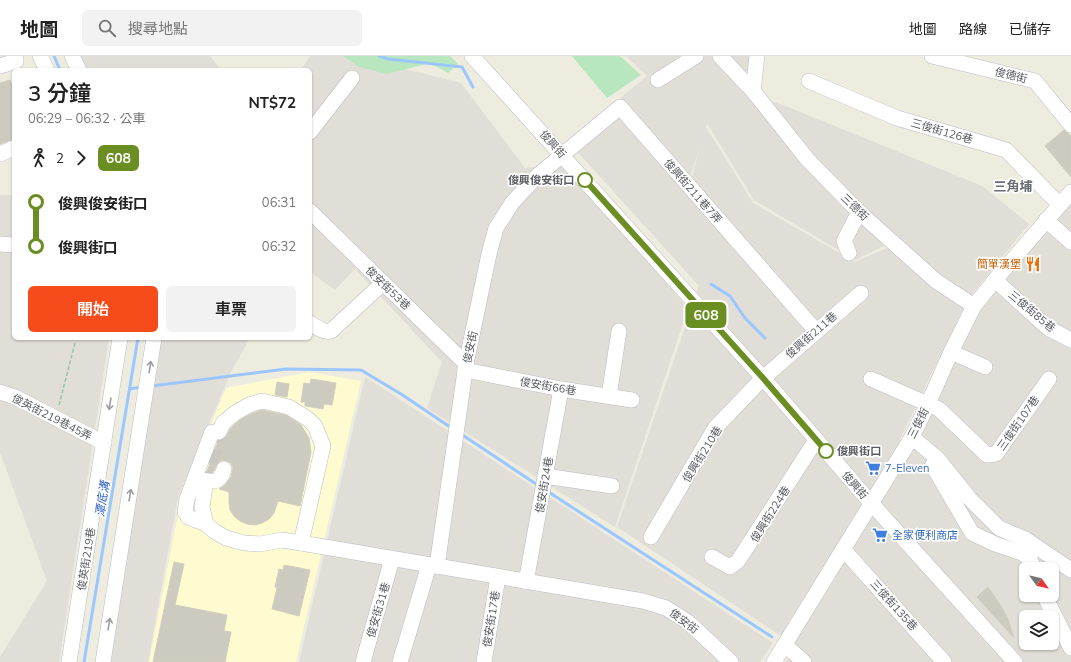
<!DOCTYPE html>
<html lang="zh-TW">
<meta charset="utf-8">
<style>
:root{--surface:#fff;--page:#f2f2f2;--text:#222;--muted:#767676;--line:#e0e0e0;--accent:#f64c1b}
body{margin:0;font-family:Mulish,"Noto Sans TC",sans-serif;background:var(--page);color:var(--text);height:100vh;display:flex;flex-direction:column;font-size:15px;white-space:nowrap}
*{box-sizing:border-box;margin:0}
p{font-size:13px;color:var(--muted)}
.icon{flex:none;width:22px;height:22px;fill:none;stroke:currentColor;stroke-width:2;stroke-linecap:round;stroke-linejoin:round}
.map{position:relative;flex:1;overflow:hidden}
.panel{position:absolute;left:12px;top:12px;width:300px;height:272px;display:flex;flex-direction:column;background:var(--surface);border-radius:6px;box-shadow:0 1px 3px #0004}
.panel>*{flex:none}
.badge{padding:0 8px;border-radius:6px;font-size:14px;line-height:26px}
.needle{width:26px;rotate:124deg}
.buttons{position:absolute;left:1019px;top:506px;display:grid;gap:8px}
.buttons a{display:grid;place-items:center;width:40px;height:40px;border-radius:6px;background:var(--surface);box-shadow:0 1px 3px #0004;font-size:20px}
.map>.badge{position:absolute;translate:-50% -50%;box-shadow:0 0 0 2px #fff}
.legs{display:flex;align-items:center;gap:6px;height:44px;padding:0 16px;font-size:13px}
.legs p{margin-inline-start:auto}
.overview{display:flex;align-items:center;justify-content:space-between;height:68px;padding:0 16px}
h1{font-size:22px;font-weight:600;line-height:30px}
.primary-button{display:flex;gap:8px;margin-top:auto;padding:8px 16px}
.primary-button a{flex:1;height:46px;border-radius:6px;background:var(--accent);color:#fff;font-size:16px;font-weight:600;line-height:46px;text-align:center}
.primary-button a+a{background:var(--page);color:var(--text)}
ul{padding:0 16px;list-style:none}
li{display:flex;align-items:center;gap:14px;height:44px;font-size:15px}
li i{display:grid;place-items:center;width:6px;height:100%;margin:0 5px;background:currentColor}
li i::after{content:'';width:10px;height:10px;margin:-5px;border:3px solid;border-radius:50%;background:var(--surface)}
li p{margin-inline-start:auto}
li:first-child i{background:linear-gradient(#0000 50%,currentColor 0)}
li:last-child i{background:linear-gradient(currentColor 50%,#0000 0)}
header{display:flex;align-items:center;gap:24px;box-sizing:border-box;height:56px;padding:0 20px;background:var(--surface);border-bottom:1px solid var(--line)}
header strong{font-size:19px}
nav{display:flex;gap:22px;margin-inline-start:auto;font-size:14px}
.search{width:280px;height:36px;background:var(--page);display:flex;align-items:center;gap:10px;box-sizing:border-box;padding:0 14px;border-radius:6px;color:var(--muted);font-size:15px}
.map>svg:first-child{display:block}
</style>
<header>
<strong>地圖</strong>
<div class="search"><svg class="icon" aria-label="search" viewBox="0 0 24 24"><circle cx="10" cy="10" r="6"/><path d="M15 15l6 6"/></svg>搜尋地點</div>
<nav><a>地圖</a><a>路線</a><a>已儲存</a></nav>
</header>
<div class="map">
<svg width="1071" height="606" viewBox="0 0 1071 606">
<rect width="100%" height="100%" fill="#edecdf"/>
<polygon fill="#fffbd1" points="309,316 361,325 296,606 149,606 182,438 226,332"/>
<g fill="#e0ded7" fill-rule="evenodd">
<polygon points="80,0 210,0 221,14 87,14"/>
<polygon points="310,0 354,0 461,27 525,112 563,108 688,252 615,471 427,352 442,306 355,213 335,234 310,216 310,14 301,14"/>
<path d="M 626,0 L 755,0 L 750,38 L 788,51 L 982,130 L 1029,168 L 969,242 L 886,189 L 855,204 L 754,144 L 707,67 L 706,71 L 753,147 L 855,206 L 887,192 L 964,251 L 900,383 L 911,395 L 978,250 L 1071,140 L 1071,606 L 786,606 L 796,590 L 617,471 L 699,230 L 575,93 L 620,58 L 688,137 L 700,91 L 689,124 L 618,44 L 647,20 ZM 1026,513 L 1052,513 L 1052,539 L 1026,539 ZM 1026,561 L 1052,561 L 1052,587 L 1026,587 Z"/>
<polygon points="0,139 14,139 14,282 109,282 59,606 0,606 0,601 47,525 0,396"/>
<polygon points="160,282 250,282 231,316 178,441 148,606 107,606"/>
<polygon points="365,321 773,587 760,606 299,606"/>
</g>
<g fill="#b8e7bf">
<polygon points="343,0 450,0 458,8 448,17 430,7 387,18 359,11"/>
<polygon points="572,0 620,0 641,19 607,42"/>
</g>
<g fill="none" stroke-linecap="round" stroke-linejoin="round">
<g stroke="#9cc6ff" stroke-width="3">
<polyline points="54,0 60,14"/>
<polyline points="379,0 388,3 462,11 473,31"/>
<polyline points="711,228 730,240 745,262 765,282"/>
<polyline points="152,330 286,313 361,314 401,338 453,373"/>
<polyline points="130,333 141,331"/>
<polyline points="461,378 536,428"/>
<polyline points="550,437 772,581"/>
<polyline points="84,606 138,282"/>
</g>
</g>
<g fill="#cdcac0" stroke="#d2cebd">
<polygon points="10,24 14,35 14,83 0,88 0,27"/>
<polygon points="1064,74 1071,80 1071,121 1045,90"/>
<polygon points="311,323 336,327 332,349 324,348 323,353 305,350 305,346 301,346 304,327 310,328"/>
<polygon points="277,326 289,328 287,341 275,339"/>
<polygon points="262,354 286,359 301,369 309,382 311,396 300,450 278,445 274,457 269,463 262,467 255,469 247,468 240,465 234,460 230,454 229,446 229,436 219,433 225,429 231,421 233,412 231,407 227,405 222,404 218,407 213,416 207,416 218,385 225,383 230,373 240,364 253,357"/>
<polygon points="174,506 184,508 175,549 227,559 224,575 231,576 225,606 153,606"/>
<polygon points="284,509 310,514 299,560 272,553 277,532 275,531 279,513 283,514"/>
<polygon points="988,531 1001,550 1008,563 1014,582 977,541"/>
</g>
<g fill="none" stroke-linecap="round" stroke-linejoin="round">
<polyline stroke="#c8c8c0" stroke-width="15" stroke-dasharray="15 8" stroke-linecap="butt" points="205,430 219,376"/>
<g stroke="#babcc2" stroke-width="16">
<g id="minor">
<polyline points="40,0 47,14"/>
<polyline points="72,0 79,14"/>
<polyline points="472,0 763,322 871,447 1015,606"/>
<polyline points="720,0 753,35 808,104 859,156 936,225 974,250"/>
<polyline points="932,0 1035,25 1071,69"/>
<polyline points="0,10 16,5 15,0"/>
<polyline points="658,24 696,0"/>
<polyline points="809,25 897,62 1006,94 1060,149"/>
<polyline points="753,35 757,0"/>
<polyline points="310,76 352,22"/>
<polyline points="0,98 14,92"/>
<polyline points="310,155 466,308"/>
<polyline points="1046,164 1071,186"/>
<polyline points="0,188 14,189"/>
<polyline points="849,197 844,185 859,156"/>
<polyline points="995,224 1048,272 1071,284"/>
<path d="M 310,267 C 316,271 324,277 331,275 L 383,227"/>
<polyline points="951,296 985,311"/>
<polyline points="465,314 561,333 632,344"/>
<polyline points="871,323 939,353 987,399 996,398 1049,323"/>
<polyline points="0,336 15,341 104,387"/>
<polyline points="609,340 619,275"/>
<polyline points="219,376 223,367 235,357 249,349 262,345 289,351 308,363 315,370 323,390 301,487"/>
<polyline points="912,381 938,403 970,443 999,472 1025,483 1071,514"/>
<polyline points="932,410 934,412 972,477 995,488 1022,497 1030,503 1034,513"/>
<polyline points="545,420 612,430"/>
<path d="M 195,423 C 209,425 220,430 224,413"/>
<polyline points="205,430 202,451 206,468 214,475 226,482 244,487 260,488 282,484 301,487 643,545 666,552 688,566 731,606"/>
<polyline points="206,468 188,461 185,456 187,443 212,376"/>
<polyline points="651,481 715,372 763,322 861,237"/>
<polyline points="843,493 944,606"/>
<polyline points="712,501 730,511 738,505 816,384"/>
<polyline points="437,510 466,308 489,198 496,172 512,147 537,120 620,51 816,275"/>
<polyline points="526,526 561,333"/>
<polyline points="1044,539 1071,592"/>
<polyline points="785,589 804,606"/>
<polyline points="69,606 120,282"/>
<polyline points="103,606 154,282"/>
<polyline points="363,606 392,503"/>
<polyline points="400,606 429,509"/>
<polyline points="484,606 498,521"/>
<polyline points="774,606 912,381 928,348 951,296 974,250 995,224 1071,136"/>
</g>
</g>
<polyline stroke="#91c8a8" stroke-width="1.5" stroke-dasharray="4 2" stroke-linecap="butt" points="59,349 75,287"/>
<use href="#minor" stroke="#fff" stroke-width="15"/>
</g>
<defs><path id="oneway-shaft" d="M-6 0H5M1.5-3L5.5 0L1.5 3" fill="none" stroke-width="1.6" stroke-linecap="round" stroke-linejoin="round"/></defs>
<g stroke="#9b9da0">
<use href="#oneway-shaft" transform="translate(150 311) rotate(-81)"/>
<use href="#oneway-shaft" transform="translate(110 348) rotate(99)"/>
<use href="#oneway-shaft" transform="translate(130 439) rotate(-81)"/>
<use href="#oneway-shaft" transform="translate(109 568) rotate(-81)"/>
</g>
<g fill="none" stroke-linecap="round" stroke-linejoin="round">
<g stroke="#fff" stroke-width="9">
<polyline id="line-1" points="585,124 763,322 826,395"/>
</g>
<use href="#line-1" stroke="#6b8e23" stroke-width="6"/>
</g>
<defs>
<g id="restaurant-bare" transform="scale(1.2)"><path d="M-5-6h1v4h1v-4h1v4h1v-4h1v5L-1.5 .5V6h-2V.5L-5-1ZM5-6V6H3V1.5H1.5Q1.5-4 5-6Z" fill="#e8710a" stroke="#fff" stroke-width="2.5" paint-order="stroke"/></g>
<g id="supermarket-bare" transform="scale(1.2)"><path d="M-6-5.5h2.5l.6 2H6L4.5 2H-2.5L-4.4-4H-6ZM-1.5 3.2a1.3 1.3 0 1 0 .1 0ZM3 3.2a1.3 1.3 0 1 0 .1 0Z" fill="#3f7fe0" stroke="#fff" stroke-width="2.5" paint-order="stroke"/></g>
</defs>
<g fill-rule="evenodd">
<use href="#restaurant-bare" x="1033" y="208"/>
<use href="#supermarket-bare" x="873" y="412"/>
<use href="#supermarket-bare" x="880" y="479"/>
</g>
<g fill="#fff" stroke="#6b8e23" stroke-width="2">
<circle cx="585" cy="124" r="7"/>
<circle cx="826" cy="395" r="7"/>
</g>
<g text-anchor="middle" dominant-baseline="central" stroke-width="3.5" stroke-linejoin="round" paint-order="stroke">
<g font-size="11" fill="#585b61" stroke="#fff">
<text transform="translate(1011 19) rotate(14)">俊德街</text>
<text transform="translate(942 75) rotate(16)">三俊街126巷</text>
<text transform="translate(553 88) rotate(48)">俊興街</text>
<text transform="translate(693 135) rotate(49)">俊興街211巷7弄</text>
<text transform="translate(855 151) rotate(44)">三德街</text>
<text transform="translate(388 232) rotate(44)">俊安街53巷</text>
<text transform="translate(1032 255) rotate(40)">三俊街85巷</text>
<text transform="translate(811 279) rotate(-41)">俊興街211巷</text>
<text transform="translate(470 291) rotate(-78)">俊安街</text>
<text transform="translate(548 330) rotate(10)">俊安街66巷</text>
<text transform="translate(52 361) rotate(27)">俊英街219巷45弄</text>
<text transform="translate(918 367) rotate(-63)">三俊街</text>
<text transform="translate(1018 367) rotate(-55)">三俊街107巷</text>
<text transform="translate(702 398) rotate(-58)">俊興街210巷</text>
<text transform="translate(544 429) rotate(-80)">俊安街24巷</text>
<text transform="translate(855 429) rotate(49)">俊興街</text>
<text transform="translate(770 458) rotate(-58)">俊興街224巷</text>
<text transform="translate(86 503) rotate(-81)">俊英街219巷</text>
<text transform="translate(894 549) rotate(48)">三俊街135巷</text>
<text transform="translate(378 554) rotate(-74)">俊安街31巷</text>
<text transform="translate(491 563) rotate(-81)">俊安街17巷</text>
<text transform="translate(684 565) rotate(37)">俊安街</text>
</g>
<g font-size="11" font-weight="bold" fill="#585b61" stroke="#fff" text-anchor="end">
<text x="574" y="124">俊興俊安街口</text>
<text x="837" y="395" text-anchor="start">俊興街口</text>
</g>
<g font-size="11" fill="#c56008" stroke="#fff" text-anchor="end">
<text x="1021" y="208">簡單漢堡</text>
</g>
<g font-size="11" fill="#366cbe" stroke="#fff" text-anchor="start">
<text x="885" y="412">7-Eleven</text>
<text x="892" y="479">全家便利商店</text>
</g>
<g font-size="12" font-style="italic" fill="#3669cb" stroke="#fff">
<text transform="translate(102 443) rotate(-81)">潭底溝</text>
</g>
<g font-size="13" font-weight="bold" fill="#696d74" stroke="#fff">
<text x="1013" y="130">三角埔</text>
</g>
</g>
</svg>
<div class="buttons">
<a><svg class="needle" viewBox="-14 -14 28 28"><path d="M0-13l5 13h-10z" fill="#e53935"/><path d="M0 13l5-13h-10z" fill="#767676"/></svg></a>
<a><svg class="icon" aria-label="layers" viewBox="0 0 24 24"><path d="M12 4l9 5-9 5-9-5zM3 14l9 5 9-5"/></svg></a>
</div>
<b class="badge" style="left:706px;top:259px;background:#6b8e23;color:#fff">608</b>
<section class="panel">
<div class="overview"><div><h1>3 分鐘</h1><p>06:29 – 06:32 · 公車</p></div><b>NT$72</b></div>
<div class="legs"><svg class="icon" aria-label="walk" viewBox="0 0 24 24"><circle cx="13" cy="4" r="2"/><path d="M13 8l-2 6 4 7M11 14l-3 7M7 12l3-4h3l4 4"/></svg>2<svg class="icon" aria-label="forward" viewBox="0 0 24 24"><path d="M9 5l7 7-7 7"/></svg><b class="badge" style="background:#6b8e23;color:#fff">608</b></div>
<ul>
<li><i style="color:#6b8e23"></i><b>俊興俊安街口</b><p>06:31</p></li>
<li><i style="color:#6b8e23"></i><b>俊興街口</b><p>06:32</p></li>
</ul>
<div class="primary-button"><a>開始</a><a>車票</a></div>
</section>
</div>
